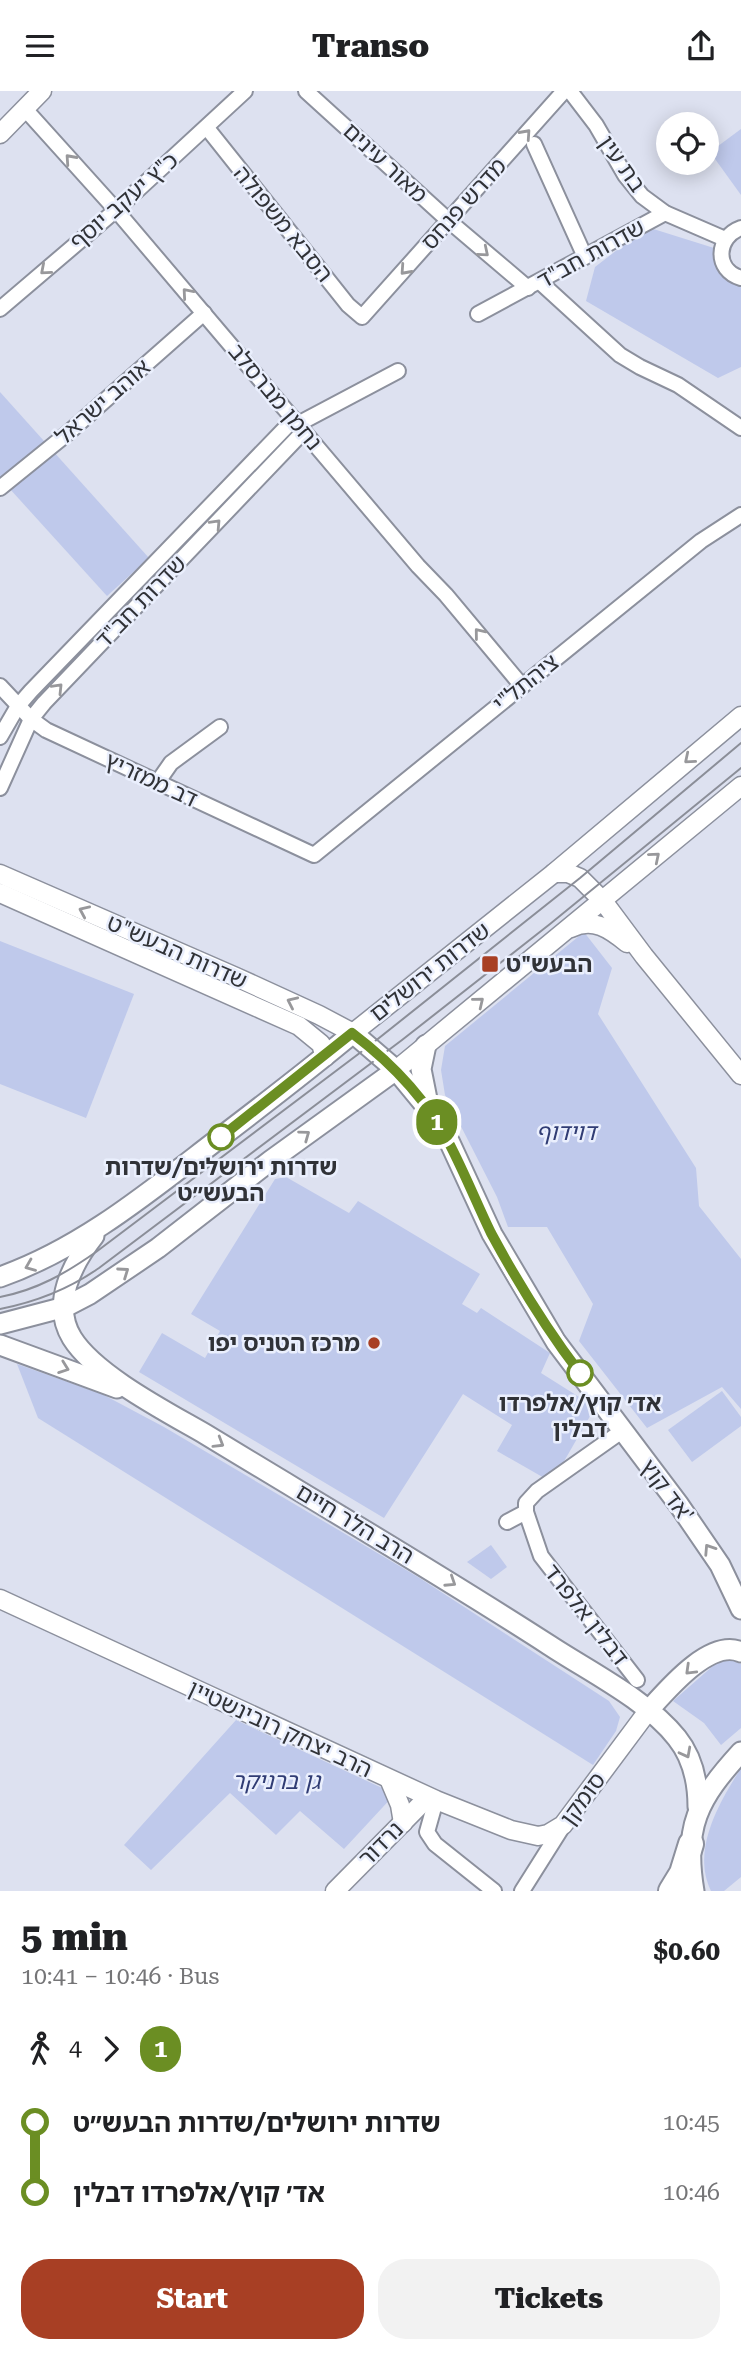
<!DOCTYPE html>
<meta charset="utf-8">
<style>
:root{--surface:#fff;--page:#f2f2f2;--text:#202124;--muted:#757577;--accent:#a83f24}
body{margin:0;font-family:"Roboto Serif","Noto Sans Hebrew",serif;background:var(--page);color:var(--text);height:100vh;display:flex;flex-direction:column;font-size:26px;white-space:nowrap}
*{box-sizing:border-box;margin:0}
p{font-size:23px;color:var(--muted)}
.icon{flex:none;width:38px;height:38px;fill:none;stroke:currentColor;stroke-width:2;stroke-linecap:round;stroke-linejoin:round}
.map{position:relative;height:1800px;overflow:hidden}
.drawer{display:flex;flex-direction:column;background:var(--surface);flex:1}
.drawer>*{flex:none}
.badge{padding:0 14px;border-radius:23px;font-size:24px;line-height:46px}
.controls{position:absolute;left:656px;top:21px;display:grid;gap:14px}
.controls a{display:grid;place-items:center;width:63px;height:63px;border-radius:50%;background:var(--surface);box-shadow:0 4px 18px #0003;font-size:35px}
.map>.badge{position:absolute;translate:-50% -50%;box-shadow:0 0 0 4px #fff}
.legs{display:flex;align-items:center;gap:10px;height:77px;padding:0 21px;font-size:23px}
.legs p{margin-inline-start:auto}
.head{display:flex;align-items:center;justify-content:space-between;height:119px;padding:0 21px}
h1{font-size:38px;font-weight:800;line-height:52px}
.cta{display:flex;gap:14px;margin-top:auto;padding:14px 21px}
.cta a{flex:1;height:80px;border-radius:28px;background:var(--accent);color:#fff;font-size:28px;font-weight:800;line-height:80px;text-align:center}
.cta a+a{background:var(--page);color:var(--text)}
ul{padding:0 21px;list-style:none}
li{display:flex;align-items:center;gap:24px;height:70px;font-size:26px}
li i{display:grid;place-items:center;width:10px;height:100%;margin:0 9px;background:currentColor}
li i::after{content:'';width:18px;height:18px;margin:-9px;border:5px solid;border-radius:50%;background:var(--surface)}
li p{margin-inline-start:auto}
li:first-child i{background:linear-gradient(#0000 50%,currentColor 0)}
li:last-child i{background:linear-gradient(currentColor 50%,#0000 0)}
header{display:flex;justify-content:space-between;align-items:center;height:91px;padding:0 21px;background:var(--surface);font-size:32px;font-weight:800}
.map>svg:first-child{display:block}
</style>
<header><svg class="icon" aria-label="menu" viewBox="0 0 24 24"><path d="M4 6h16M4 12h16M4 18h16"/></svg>Transo<svg class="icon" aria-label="share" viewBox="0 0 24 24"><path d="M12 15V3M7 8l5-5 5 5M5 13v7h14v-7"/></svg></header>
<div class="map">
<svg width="741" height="1800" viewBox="0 0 741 1800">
<rect width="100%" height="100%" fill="#dde1f0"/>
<g fill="#bfc9eb">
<polygon points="741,38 741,104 710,61"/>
<polygon points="647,136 714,157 726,187 741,190 741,276 718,287 586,210 595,176"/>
<polygon points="0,301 149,467 107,505 0,387"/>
<polygon points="584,841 612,877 598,923 696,1077 699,1115 741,1168 741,1318 722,1296 647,1337 579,1250 593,1213 547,1136 508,1136 497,1106 445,1004 441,979 445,955"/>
<polygon points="0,850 134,903 86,1027 0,993"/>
<polygon points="286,1086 349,1122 358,1110 480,1183 462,1213 477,1222 481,1217 550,1262 541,1282 587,1311 593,1320 559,1379 546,1388 497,1360 512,1334 463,1303 384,1427 139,1281 162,1242 205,1267 220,1240 191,1223 275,1088"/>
<polygon points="17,1273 102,1303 164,1336 418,1486 609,1610 620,1626 616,1640 593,1674 38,1327"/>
<polygon points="722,1300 741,1326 741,1335 692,1371 668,1339"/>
<polygon points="491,1454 507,1476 491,1488 467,1471"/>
<polygon points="729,1568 741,1573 741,1637 721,1654 704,1632 673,1610 714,1574"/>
<polygon points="236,1629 395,1703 344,1758 300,1720 276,1744 230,1702 151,1779 124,1754"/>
<path d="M 741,1677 L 741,1786 L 724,1800 L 711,1800 C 691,1759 719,1712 741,1677 Z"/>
</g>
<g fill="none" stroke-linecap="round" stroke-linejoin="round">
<g stroke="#8c909d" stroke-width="18">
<g id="minor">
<polyline points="306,0 449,130 528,197"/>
<polyline points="570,0 596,34 625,84 642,105 665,122 725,148"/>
<polyline points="25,18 116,119 418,475 446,504 522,595"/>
<polyline points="207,37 348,214 362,226 564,0"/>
<polyline points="534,53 585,166"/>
<path d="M 741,137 C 716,146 714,179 741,187"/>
<polyline points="540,191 620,264 640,276 678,294 741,337"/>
<polyline points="0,218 116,119 245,0"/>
<polyline points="478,223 665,122"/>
<polyline points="298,333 398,280"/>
<polyline points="0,397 68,342 204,222"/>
<polyline points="0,595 31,628 46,639 314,764 701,450 741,424"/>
<polyline points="0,646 18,615 31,600 293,329"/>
<polyline points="157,692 171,672 220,636"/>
<polyline points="0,697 31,628 44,612 304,340"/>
<polyline points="622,1340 537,1400 526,1412 526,1421 541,1465 637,1589"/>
<polyline points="507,1431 526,1421"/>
<polyline points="436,1709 427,1741 435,1753 494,1800"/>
<polyline points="522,1800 563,1735"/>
</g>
</g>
<g stroke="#8c909d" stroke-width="21">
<g id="tertiary">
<polyline points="0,43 42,0"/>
<polyline points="554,782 568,782 580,787 603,810 644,865 741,984"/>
<polyline points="0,783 236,886 319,924 353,942 554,782 741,625"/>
<polyline points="0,802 299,935 321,953 325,966"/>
<path d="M 571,837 C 593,826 610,838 627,852"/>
<polyline points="396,979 741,695"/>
<polyline points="0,1508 436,1709 511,1739 538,1745 548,1743 563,1734 648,1620"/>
<polyline points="389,1688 400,1714 403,1732"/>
<polyline points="335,1800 428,1706"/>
</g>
</g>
<g stroke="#8c909d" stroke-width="23">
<g id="secondary">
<polyline points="426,954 421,978 428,1013"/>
<path d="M 94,1145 C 72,1173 51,1213 72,1247 C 95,1284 167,1321 205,1343 C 320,1413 436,1481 549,1554 C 590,1581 647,1609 677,1647 C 693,1667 698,1691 698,1716"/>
<path d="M 0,1186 C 82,1157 149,1101 217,1049 C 263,1014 309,979 353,942 L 396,979 L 433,1024 L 450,1052 L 492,1143 L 556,1251 L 679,1414 L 720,1474 L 741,1518"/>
<polyline points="0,1233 65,1216 90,1203 158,1157 270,1070 396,979"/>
<polyline points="0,1254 117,1297"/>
<path d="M 648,1620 C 667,1599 710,1547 741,1561"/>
<path d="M 694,1800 C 683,1736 698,1708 741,1661"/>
</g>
</g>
<g stroke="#8c909d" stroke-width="28">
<polyline id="motorway" points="671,1800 682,1782 691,1753"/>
</g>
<use href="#minor" stroke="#fff" stroke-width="14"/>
<use href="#tertiary" stroke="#fff" stroke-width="18"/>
<use href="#secondary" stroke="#fff" stroke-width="19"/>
<use href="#motorway" stroke="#fff" stroke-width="24"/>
<g stroke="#8b8e98" stroke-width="2">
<path d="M 0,1206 C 37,1199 66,1182 96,1161 L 369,955 L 580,787 L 741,652"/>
<path d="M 0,1218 C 36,1211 69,1198 99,1177 L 402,949 L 550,833 L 741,677"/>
</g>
</g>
<defs><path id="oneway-chevron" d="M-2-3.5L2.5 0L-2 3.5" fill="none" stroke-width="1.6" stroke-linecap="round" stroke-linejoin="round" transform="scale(1.75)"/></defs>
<g stroke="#98989b">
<use href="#oneway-chevron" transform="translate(526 43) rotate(-48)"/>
<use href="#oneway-chevron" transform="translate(70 68) rotate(-132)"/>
<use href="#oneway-chevron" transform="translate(484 161) rotate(40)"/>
<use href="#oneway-chevron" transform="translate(45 179) rotate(139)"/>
<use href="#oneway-chevron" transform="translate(405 179) rotate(132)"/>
<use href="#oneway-chevron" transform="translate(187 202) rotate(-131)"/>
<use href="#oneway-chevron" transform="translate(216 433) rotate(-47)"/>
<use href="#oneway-chevron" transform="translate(479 542) rotate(-129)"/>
<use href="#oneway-chevron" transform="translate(58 597) rotate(-46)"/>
<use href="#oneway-chevron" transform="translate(689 668) rotate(140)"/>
<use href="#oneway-chevron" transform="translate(655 766) rotate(-40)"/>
<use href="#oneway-chevron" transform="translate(84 820) rotate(-156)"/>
<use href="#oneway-chevron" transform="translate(292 911) rotate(-155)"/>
<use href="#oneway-chevron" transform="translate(479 911) rotate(-39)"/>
<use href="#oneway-chevron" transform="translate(305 1044) rotate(-36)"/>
<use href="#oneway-chevron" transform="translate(30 1175) rotate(158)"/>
<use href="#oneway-chevron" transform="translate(124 1181) rotate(-35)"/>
<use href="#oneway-chevron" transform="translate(64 1277) rotate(20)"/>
<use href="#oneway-chevron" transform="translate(219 1352) rotate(31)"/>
<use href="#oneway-chevron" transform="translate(709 1458) rotate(-123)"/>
<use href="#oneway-chevron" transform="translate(451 1491) rotate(33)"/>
<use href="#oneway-chevron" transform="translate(690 1579) rotate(136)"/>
<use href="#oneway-chevron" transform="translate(686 1662) rotate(62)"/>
</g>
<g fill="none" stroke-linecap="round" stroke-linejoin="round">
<g stroke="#fff" stroke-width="16">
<path id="line-1" d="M 221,1046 L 352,942 C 393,973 427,1008 450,1054 C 465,1083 477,1113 491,1142 C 517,1190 547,1239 580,1282"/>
</g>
<use href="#line-1" stroke="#6b8e23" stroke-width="10"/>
</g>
<g fill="#a83f24" stroke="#eaeffd" stroke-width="2.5">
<rect x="481" y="864" width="18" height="18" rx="3.5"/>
<circle cx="374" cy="1252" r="7"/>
</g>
<g fill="#fff" stroke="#6b8e23" stroke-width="3.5">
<circle cx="221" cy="1046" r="12"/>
<circle cx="580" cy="1282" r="12"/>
</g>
<g text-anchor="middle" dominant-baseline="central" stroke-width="5" stroke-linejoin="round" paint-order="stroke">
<g font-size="23" fill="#303237" stroke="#eaeffd">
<text transform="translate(385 72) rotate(43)">מאור עינים</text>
<text transform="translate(622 73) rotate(55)">בת עין</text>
<text transform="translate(124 110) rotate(-41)">כ"ץ יעקב יוסף</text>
<text transform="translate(464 113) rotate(-48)">מדרש פנחס</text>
<text transform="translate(283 133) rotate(51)">הסבא משפולה</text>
<text transform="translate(591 163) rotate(-29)">שדרות חב"ד</text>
<text transform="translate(275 306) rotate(50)">נחמן מברסלב</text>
<text transform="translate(103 311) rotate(-41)">אוהב ישראל</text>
<text transform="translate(141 511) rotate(-46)">שדרות חב"ד</text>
<text transform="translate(526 592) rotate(-39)">ציהתל"י</text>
<text transform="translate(151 689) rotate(25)">דב ממזריץ</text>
<text transform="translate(177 861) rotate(24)">שדרות הבעש"ט</text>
<text transform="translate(430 881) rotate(-38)">שדרות ירושלים</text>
<text transform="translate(667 1400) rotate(53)">אד קוץ'</text>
<text transform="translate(355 1433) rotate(31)">הרב הלר חיים</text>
<text transform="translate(586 1524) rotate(52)">דבלין אלפרד</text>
<text transform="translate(280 1638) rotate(25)">הרב יצחק רובינשטיין</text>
<text transform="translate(583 1708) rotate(-54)">סומקן</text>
<text transform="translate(381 1753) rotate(-45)">נרדור</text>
</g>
<g font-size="23" font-weight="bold" fill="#303237" stroke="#eaeffd" text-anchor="start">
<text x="506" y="873">הבעש"ט</text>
<text x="360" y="1252" text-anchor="end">מרכז הטניס יפו</text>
</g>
<g font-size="23" font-style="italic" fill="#303c74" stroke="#eaeffd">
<text x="566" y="1041">דוידוף</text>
<text x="276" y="1690">גן ברניקר</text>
</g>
<g font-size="23" font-weight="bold" fill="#303237" stroke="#eaeffd">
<text x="221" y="1076">שדרות ירושלים/שדרות<tspan x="221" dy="26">הבעש״ט</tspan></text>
<text x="580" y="1312">אד׳ קוץ/אלפרדו<tspan x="580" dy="26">דבלין</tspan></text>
</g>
</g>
</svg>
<div class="controls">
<a><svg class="icon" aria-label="locate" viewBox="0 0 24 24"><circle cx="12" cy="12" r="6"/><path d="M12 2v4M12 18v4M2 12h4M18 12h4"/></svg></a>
</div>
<b class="badge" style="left:437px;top:1031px;background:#6b8e23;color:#fff">1</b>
</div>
<section class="drawer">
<div class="head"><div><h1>5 min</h1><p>10:41 – 10:46 · Bus</p></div><b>$0.60</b></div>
<div class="legs"><svg class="icon" aria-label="walk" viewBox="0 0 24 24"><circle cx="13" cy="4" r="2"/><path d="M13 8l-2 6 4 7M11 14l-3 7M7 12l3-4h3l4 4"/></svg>4<svg class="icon" aria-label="forward" viewBox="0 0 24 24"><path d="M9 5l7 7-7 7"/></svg><b class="badge" style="background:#6b8e23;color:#fff">1</b></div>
<ul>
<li><i style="color:#6b8e23"></i><b>שדרות ירושלים/שדרות הבעש״ט</b><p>10:45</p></li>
<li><i style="color:#6b8e23"></i><b>אד׳ קוץ/אלפרדו דבלין</b><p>10:46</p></li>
</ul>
<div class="cta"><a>Start</a><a>Tickets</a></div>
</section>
